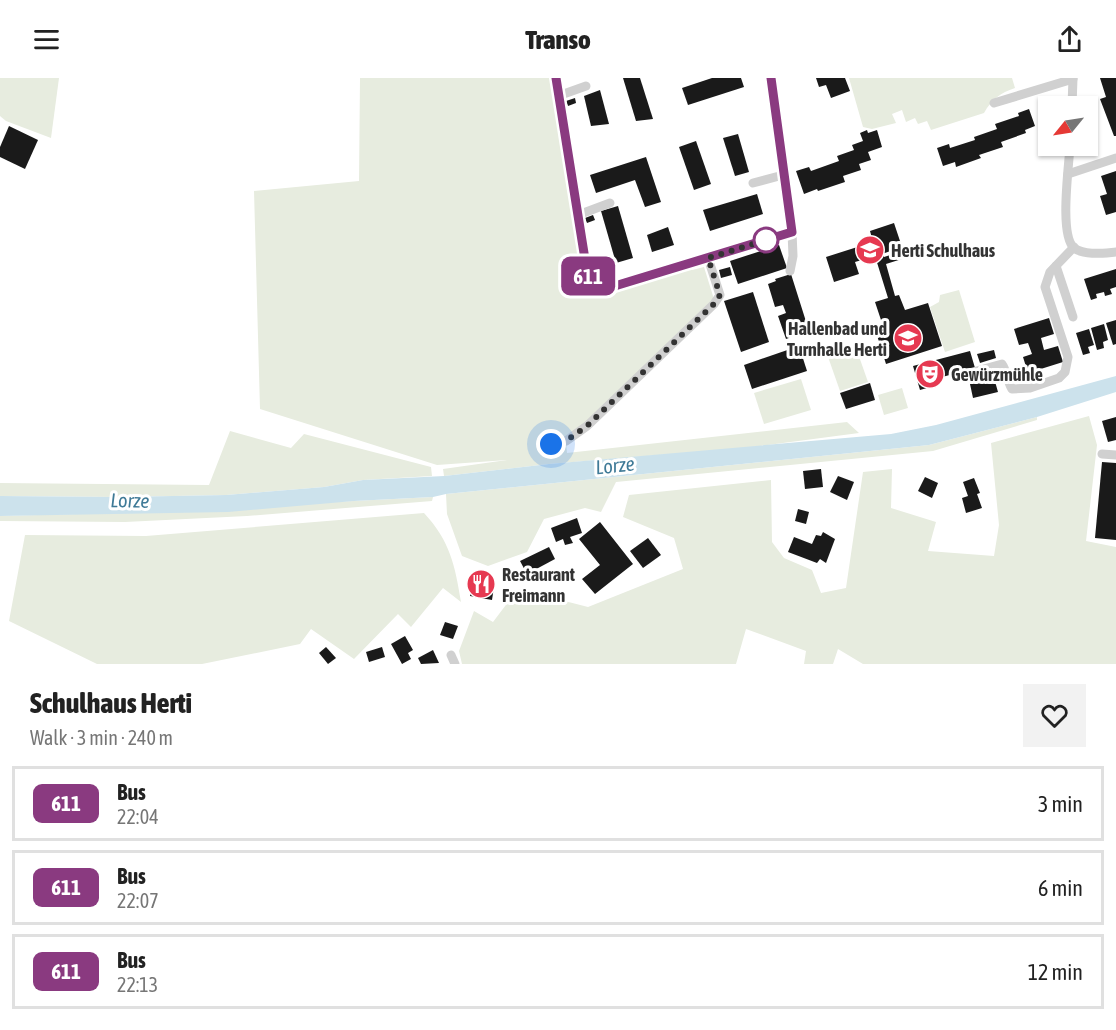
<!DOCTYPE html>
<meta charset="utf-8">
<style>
:root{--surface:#fff;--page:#f2f2f2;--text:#222;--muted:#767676;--line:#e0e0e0}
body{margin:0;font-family:"Asap Condensed",sans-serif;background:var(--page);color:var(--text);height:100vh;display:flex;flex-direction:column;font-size:22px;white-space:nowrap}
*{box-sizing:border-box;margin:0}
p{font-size:20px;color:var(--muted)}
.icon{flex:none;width:33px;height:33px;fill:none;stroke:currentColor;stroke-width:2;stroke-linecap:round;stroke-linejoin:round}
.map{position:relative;height:586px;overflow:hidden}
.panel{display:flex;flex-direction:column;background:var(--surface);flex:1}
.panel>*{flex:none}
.badge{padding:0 12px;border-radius:9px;font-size:21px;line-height:39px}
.needle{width:39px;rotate:240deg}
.buttons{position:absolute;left:1038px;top:18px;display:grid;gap:12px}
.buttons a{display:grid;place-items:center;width:60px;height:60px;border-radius:0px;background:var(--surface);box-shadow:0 2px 4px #0004;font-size:30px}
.you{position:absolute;width:30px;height:30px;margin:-15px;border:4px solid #fff;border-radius:50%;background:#1a73e8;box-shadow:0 0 0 9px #1a73e833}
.map>.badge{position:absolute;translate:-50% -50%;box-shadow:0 0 0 3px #fff}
.round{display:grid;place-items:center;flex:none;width:63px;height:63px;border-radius:0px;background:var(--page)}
.head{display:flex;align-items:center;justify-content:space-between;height:102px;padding:0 30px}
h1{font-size:28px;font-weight:800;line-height:45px}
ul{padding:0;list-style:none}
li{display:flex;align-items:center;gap:18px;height:75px;margin:0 12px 9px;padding:0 18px;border:3px solid var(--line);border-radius:0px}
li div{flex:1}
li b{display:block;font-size:22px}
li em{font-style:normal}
li .badge{min-width:66px;font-weight:700;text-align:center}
header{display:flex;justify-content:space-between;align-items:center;height:78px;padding:0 30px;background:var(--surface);font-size:27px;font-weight:800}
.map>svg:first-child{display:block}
</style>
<header><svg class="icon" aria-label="menu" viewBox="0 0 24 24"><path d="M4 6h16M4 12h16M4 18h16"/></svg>Transo<svg class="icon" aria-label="share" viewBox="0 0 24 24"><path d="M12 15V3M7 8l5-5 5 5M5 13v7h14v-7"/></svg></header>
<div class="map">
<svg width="1116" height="586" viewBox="0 0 1116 586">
<rect width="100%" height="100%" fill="#fff"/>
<g fill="#e7ecdf">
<polygon points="0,0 59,0 51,60 6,43 0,38"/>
<path d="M 360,0 L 552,0 L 584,202 C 591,213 597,216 609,215 L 691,190 L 692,192 L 704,189 L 713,218 L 714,226 L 566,363 L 567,375 L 847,344 L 859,355 L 745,370 L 549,386 L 444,398 L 443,391 L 507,382 L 437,387 L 260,331 L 254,113 L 359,103 Z"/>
<path d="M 849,0 L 1012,0 L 1015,10 C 1000,15 992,21 984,35 L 931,52 L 927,43 L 918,46 L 915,40 L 906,44 L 902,32 L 892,36 L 896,45 L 872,51 L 863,49 Z"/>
<polygon points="959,212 975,264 945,274 930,229 939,224 940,217"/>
<polygon points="855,267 868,304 840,313 827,276"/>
<polygon points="801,301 811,332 764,346 754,315"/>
<polygon points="902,310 908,330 884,337 878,317"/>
<polygon points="1089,338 1097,367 1086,463 1116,469 1116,586 863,586 838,571 833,586 804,586 806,573 746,551 736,586 462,586 459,573 474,533 493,544 518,511 588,529 683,491 674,460 623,439 629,417 771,402 772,464 784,480 812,492 821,515 846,510 863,394 892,391 891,430 936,444 928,473 994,478 999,447 991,365"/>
<polygon points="1037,339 1037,342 933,373 616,404 601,434 585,430 544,441 527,474 488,488 462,478 447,436 446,416 929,367"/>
<polygon points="230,353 291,370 304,356 431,389 432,398 363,402 324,409 226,417 119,419 0,418 0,405 209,407"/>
<polygon points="433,419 432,423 247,438 125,444 0,443 0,438 115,435"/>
<path d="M 424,435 C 450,463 455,487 461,524 L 443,510 L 411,549 L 398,536 L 354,581 L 311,551 L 300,566 L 202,586 L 97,586 L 9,543 L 25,457 L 146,458 Z"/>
</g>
<polygon fill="#cce2ec" points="1116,298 1116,314 1037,339 929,367 446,416 433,419 354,423 228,434 0,438 0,418 119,419 226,417 324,409 363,402 444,398 549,386 891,356 936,347"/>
<g fill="#1a1a1a">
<polygon points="623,0 640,0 653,41 636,43"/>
<polygon points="712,0 741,0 744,9 688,27 682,10"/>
<polygon points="816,0 845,0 850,13 831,20 826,7 819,9"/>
<polygon points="1100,0 1116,0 1116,58 1114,58 1100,21 1106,19"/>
<polygon points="600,12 609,46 591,48 584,18"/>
<polygon points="575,20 576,25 568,28 566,23"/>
<polygon points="1029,31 1035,48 1025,52 1026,55 1001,64 1003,69 979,77 981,80 956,89 955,84 943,88 937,70 949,66 950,70 975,62 974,59 997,51 995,46 1019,38 1018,35"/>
<polygon points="9,48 38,62 25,91 0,79 0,69"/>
<polygon points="867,52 868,55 877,52 882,69 868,74 871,82 859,86 861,92 843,98 845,104 818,113 817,111 804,116 796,93 809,89 811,93 839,83 837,78 854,72 852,67 863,63 860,55"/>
<polygon points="738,56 749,94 735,98 723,60"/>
<polygon points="696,63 711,106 694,112 679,69"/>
<polygon points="646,79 661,124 645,129 635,102 596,115 590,97"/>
<polygon points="1116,93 1116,134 1106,137 1100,118 1107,116 1101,98"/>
<polygon points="757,116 763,136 710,153 703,132"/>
<polygon points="618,128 633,180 616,185 601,133"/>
<polygon points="593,137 595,142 587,145 585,140"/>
<polygon points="894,145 902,169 882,176 884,179 922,167 924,174 886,186 895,218 899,217 905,232 928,225 942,268 886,286 875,251 883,248 875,224 888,220 875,178 855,184 859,196 834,204 826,179 873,164 870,153"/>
<polygon points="668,149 674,167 652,174 647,157"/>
<polygon points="779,167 787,190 738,206 730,183"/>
<polygon points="730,189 732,197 721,200 719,192"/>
<polygon points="1116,191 1116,209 1110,211 1112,216 1105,218 1104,214 1096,216 1097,220 1091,222 1084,201"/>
<polygon points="791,196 809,253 786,261 778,238 786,235 783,227 775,229 768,206 776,203 775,201"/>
<polygon points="753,214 769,264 741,274 724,223"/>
<polygon points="1049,240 1054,256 1041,260 1044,272 1058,268 1063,284 1028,295 1023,279 1032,276 1028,265 1019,267 1014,251"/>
<polygon points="1116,242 1116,266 1113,267 1106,245"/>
<polygon points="1104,246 1108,262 1103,264 1104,270 1097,272 1091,250"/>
<polygon points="1089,251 1094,267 1088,269 1090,275 1083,277 1076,255"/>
<polygon points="799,268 807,293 752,311 744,287"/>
<polygon points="994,272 996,280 980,285 977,276"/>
<polygon points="970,273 975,290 935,301 937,307 920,312 913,288"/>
<polygon points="994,300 998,314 973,320 970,306"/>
<polygon points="870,305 875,322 846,331 840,315"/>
<polygon points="1116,339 1116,362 1108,364 1102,343"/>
<polygon points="1102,384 1116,385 1116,462 1095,460"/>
<polygon points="821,391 823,409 805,411 803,393"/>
<polygon points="838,398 854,404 847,422 830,414"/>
<polygon points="925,399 938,405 932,420 918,413"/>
<polygon points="974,400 980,415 977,416 982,430 966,435 962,420 968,418 963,404"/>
<polygon points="798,431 809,434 806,446 795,443"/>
<polygon points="577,440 582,455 570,459 573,465 565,467 563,461 556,464 551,450"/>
<polygon points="600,444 633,486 595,516 582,501 600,487 579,461"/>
<polygon points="823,454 835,461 826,485 820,481 817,485 788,474 794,459 812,466 816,457 821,458"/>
<polygon points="648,460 661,477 643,490 630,473"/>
<polygon points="549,469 555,481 527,496 520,483"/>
<polygon points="474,498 495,502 492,522 470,518"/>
<polygon points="445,544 458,548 453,561 440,557"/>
<polygon points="405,558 413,572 408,575 411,581 402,586 391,566"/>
<polygon points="326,569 336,580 328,586 319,575"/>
<polygon points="382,569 385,579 369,584 366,574"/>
<polygon points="433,572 439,585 421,586 418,580"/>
</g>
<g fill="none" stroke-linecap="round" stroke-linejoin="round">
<g stroke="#d0d0d0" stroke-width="9">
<path d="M 556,0 L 588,200 C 595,208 599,210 609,209 L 792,154"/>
<polyline points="771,0 792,154 793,178 790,193"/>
<polyline points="558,18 586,8"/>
<polyline points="994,25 1073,1"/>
<polyline points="1072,28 1073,0"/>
<path d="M 1070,68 C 1069,88 1059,157 1074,170 C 1085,178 1104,175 1116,174"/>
<polyline points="1068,96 1116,80"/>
<polyline points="753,105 783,97"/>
<polyline points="578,137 610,125"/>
<polyline points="1056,188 1073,239"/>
<path d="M 962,297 L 1002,286 C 1007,293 1007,303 1012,311 L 1030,310 L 1059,300 L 1065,294 L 1068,279 L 1045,209 L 1050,194 L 1074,169"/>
<polyline points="551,366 566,363 587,348 714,226 720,217 708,180"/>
<polyline points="1102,376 1116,377"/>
<polyline points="451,577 455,586"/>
</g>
</g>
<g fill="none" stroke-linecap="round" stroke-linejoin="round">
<g stroke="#fff" stroke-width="14">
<path id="line" d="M 556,0 L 588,200 C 597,211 605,211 618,207 L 792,154 L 771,0"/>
</g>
<use href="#line" stroke="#8a3a80" stroke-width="9"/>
<polyline stroke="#333" stroke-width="6" stroke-dasharray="0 10.8" points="551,366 566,363 587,348 714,226 720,217 708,180 766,162"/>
</g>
<defs>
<g id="school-disc" transform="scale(1.5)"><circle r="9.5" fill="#e63951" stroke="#fff"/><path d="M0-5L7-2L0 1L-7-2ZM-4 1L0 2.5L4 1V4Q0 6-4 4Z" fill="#fff"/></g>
<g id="theatre-disc" transform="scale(1.5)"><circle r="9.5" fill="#e63951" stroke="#fff"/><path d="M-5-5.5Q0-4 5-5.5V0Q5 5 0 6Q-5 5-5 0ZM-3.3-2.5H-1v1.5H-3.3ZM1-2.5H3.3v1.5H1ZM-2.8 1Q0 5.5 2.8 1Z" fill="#fff"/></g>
<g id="restaurant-disc" transform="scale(1.5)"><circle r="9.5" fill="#e63951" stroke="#fff"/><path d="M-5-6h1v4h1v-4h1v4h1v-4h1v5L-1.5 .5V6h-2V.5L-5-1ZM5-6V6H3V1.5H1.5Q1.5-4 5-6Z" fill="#fff"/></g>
</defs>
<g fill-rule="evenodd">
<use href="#school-disc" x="870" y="172"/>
<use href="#school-disc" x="908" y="260"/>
<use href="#theatre-disc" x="930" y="296"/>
<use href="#restaurant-disc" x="481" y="506"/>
</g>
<circle fill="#fff" stroke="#8a3a80" stroke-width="3" cx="766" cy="162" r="12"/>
<g text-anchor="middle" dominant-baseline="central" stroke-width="6" stroke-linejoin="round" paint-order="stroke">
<g font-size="18" font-weight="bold" fill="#333" stroke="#fff" text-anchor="start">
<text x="891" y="172">Herti Schulhaus</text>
<text x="887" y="250" text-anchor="end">Hallenbad und<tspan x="887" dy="21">Turnhalle Herti</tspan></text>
<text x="951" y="296">Gewürzmühle</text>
<text x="502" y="496">Restaurant<tspan x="502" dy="21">Freimann</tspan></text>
</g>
<g font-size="20" font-style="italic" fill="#3f7a97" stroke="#fff">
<text transform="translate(615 387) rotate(-6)">Lorze</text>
<text transform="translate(130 422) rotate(1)">Lorze</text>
</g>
</g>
</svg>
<div class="buttons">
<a><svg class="needle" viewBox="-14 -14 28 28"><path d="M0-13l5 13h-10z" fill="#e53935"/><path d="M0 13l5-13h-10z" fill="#767676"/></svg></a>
</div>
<div class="you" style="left:551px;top:366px"></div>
<b class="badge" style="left:588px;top:198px;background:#8a3a80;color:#fff">611</b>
</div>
<section class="panel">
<div class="head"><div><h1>Schulhaus Herti</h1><p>Walk · 3 min · 240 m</p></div><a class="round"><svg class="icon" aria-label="heart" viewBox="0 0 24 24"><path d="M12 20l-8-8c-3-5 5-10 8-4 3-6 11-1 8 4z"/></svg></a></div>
<ul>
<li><span class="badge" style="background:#8a3a80;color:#fff">611</span><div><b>Bus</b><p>22:04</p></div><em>3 min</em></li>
<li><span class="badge" style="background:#8a3a80;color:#fff">611</span><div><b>Bus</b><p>22:07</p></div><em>6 min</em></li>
<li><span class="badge" style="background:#8a3a80;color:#fff">611</span><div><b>Bus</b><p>22:13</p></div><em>12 min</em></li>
</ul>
</section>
